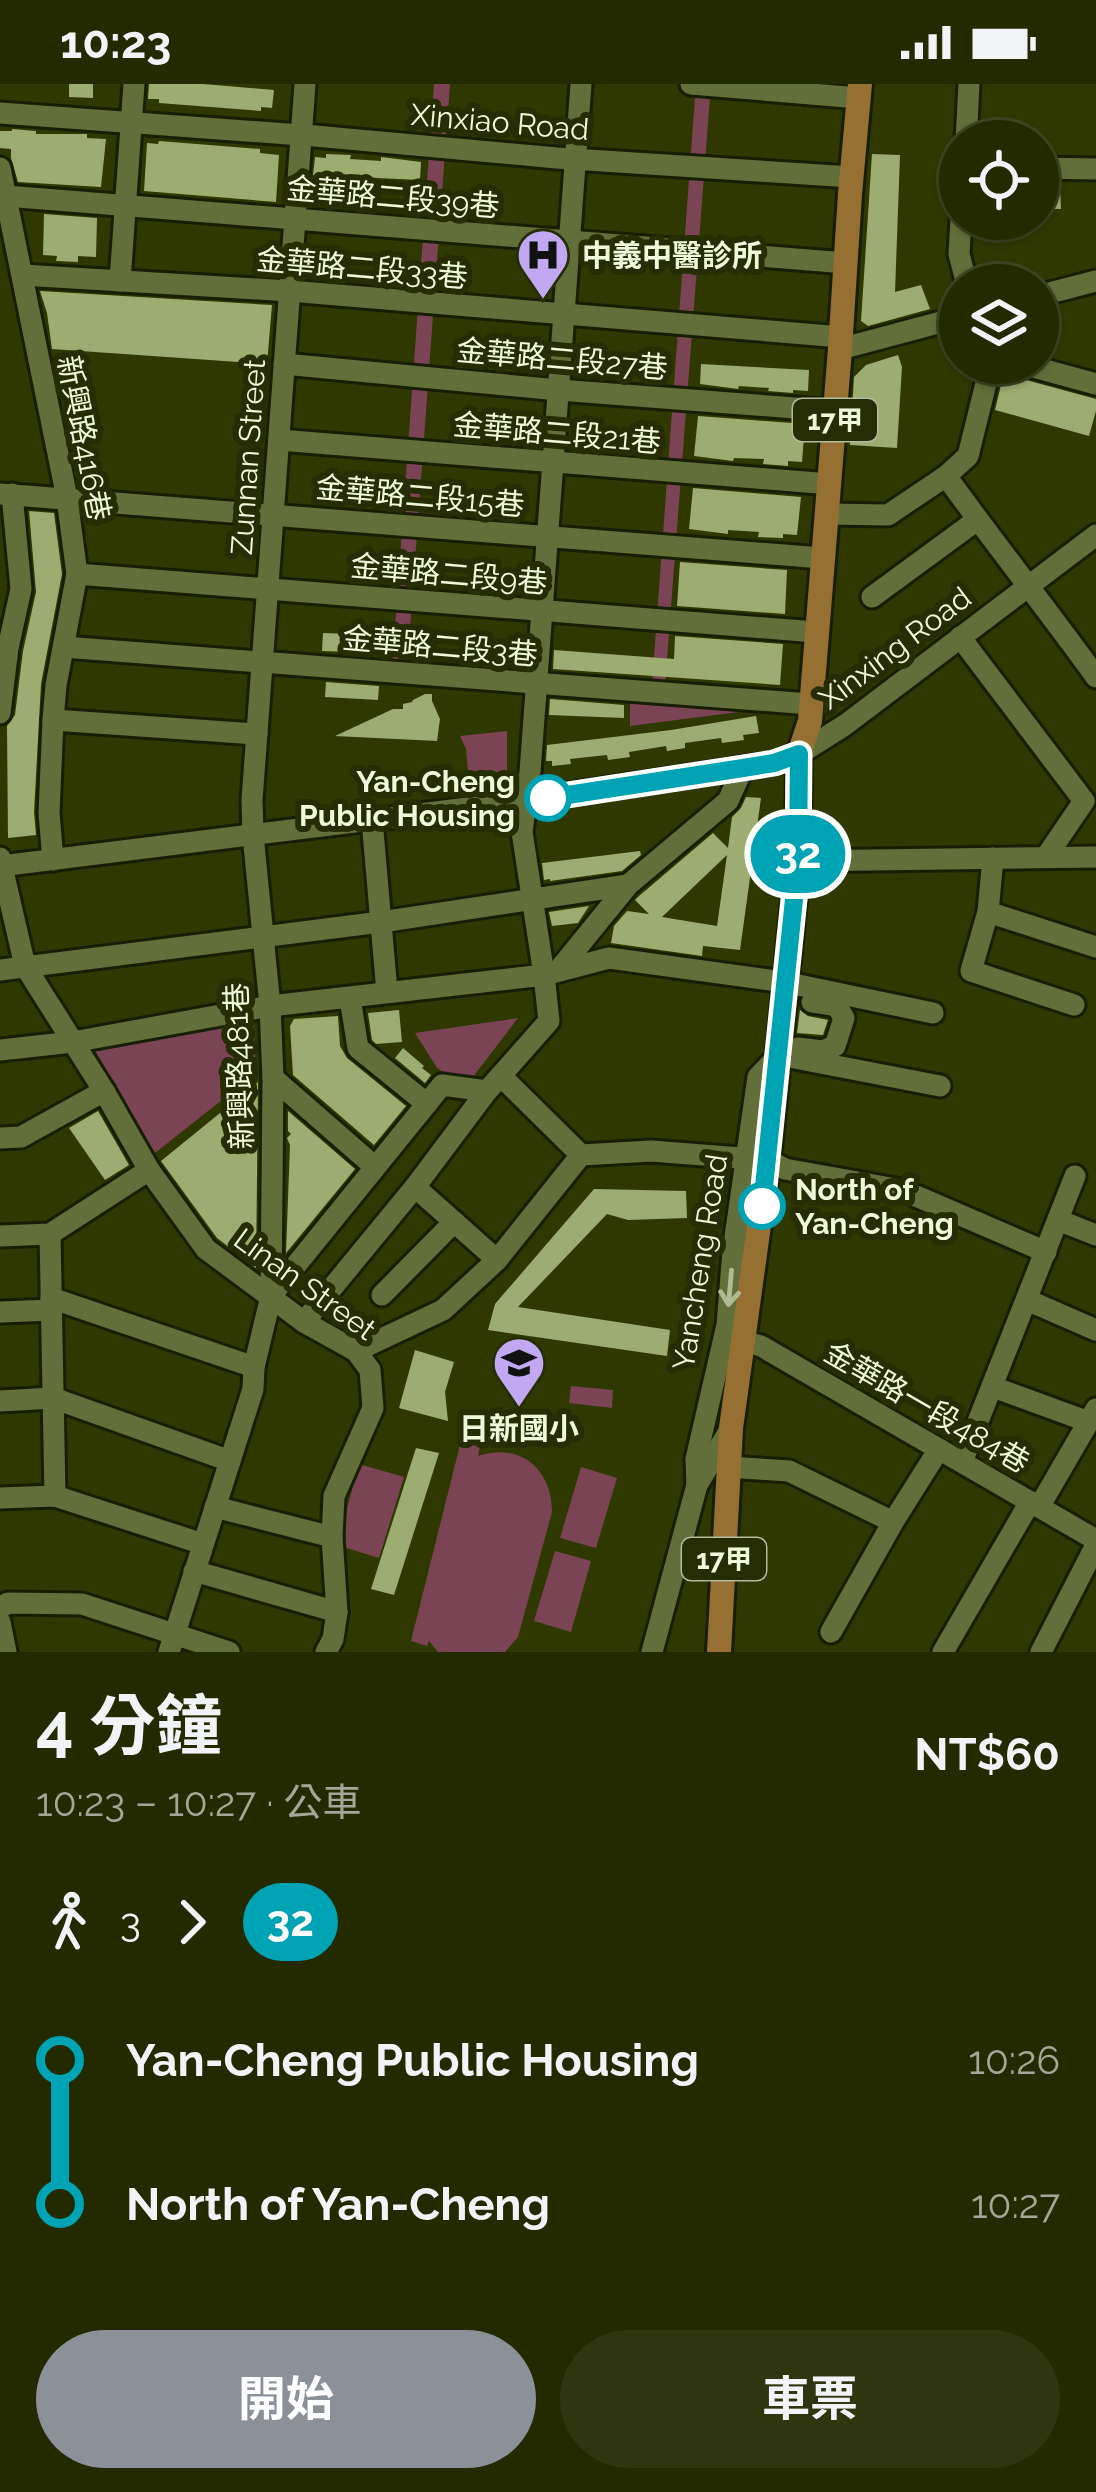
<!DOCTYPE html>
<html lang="zh-TW">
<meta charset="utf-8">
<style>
:root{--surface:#232a00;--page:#2f360f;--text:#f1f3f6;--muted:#a3a799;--line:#404622;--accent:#8c9099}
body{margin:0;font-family:Raleway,"Noto Sans TC",sans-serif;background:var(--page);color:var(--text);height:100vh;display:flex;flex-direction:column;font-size:45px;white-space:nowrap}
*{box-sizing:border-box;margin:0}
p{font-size:39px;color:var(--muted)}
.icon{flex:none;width:66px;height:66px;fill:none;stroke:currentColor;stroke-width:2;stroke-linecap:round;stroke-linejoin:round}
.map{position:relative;height:1568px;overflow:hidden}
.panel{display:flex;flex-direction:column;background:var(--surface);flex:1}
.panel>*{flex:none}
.badge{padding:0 24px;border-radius:39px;font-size:42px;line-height:78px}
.buttons{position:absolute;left:939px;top:36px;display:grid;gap:24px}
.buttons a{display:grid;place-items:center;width:120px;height:120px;border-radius:50%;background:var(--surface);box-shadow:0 3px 9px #0004,0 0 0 3px var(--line);font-size:60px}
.map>.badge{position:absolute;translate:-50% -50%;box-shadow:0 0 0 6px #fff}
.legs{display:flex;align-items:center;gap:18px;height:132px;padding:0 36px;font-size:39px}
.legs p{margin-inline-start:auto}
.summary{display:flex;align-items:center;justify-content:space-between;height:204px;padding:0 36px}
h1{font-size:66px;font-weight:700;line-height:90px}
.button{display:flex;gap:24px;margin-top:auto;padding:24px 36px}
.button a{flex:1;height:138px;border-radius:72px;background:var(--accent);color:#fff;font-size:48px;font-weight:700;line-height:138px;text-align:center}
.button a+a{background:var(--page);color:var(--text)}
ul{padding:0 36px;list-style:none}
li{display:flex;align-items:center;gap:42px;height:144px;font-size:45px}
li i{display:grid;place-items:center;width:18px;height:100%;margin:0 15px;background:currentColor}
li i::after{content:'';width:30px;height:30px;margin:-15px;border:9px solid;border-radius:50%;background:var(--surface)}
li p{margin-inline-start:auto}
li:first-child i{background:linear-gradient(#0000 50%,currentColor 0)}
li:last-child i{background:linear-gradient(currentColor 50%,#0000 0)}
.status{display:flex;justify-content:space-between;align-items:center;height:84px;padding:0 60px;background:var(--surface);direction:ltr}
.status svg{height:33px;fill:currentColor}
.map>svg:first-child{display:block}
</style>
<div class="status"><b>10:23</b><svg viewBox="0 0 49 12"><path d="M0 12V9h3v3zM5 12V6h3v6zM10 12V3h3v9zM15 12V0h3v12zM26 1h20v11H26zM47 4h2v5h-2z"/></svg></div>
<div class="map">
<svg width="1096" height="1568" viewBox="0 0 1096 1568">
<rect width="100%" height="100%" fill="#2f3800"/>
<g fill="#7a4455">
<polygon points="434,0 450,0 407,586 392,586"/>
<polygon points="696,0 711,0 664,615 769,624 630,642 630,613 651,614"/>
<polygon points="507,647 507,688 496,693 469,697 466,665 460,652"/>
<polygon points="518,934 466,1002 437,984 415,949"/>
<polygon points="253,936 256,989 155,1069 94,965"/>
<polygon points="571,1302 613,1306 612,1324 569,1319"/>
<path d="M 466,1337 L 484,1341 L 478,1372 C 519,1358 552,1384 552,1428 L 518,1553 L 505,1568 L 438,1568 L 429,1557 L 427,1562 L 411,1557 Z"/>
<polygon points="359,1380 404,1393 379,1474 337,1461"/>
<polygon points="581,1383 617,1394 596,1464 560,1454"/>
<polygon points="555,1467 591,1477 571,1548 534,1537"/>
</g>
<g fill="#9dac71" fill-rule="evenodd">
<polygon points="69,0 93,0 93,14 69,13"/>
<polygon points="149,0 203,0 274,6 272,24 261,23 261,27 159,19 159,15 148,15"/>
<polygon points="12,45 36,47 36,50 87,50 87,54 106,55 101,103 18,98 11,74 11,65 0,64 0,47 12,47"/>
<polygon points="159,57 260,65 260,69 279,71 276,118 144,107 147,59 158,60"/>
<polygon points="326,70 351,71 350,75 381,77 381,73 421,78 420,96 313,91 315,73 326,74"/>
<polygon points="872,70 900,71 895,208 921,201 930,225 868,242 861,237"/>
<polygon points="1038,99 1060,99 1061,125 1038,125"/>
<polygon points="44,130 97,134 96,173 78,172 78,178 56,177 57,172 43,171"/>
<polygon points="40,207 272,221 267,280 52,265 47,229"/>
<polygon points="898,271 902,283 897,364 850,361 854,293 866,281"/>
<polygon points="701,280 809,286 808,307 793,306 793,309 768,307 769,304 739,302 738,305 700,300"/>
<polygon points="1005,284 1015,293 1096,315 1096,327 1089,352 995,326"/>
<polygon points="698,332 805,340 802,378 788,377 788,382 763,380 764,375 734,374 733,377 694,372"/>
<polygon points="693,404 801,413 797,451 783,450 783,454 758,453 759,448 728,446 728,450 689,445"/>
<polygon points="29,427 54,429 62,490 41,600 34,728 36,751 8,754 7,642 15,631 23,567 36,508"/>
<polygon points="680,478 787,486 785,530 677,522"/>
<polygon points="348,544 358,545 358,551 376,552 375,569 322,567 323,549 348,550"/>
<polygon points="675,552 783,560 780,601 553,585 554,566 674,575"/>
<polygon points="326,598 379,602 378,616 325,613"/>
<polygon points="425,610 432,610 432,617 440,635 437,657 335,652 393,625 403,625 403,620 412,618 413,616"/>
<polygon points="550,615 624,621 624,634 549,631"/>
<polygon points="756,632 759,649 743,651 744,656 722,659 721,654 685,659 685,664 667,667 666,662 629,668 630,673 608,676 607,671 570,675 571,680 552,682 552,677 546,677 547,661 671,646"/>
<path d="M 746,713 L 761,714 L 740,866 L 703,862 L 702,872 L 611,859 L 614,842 L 627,827 L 649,830 L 635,816 L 639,812 L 713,749 L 728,764 L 732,733 L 741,724 ZM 727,771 L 717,842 L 662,833 L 663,832 Z"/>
<polygon points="640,767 641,771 622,787 550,797 550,795 544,796 542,779"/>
<polygon points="589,822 578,839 552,842 549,828"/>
<polygon points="399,926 402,958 376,960 372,956 368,929"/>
<polygon points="800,926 808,932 828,936 823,951 797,949"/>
<polygon points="338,932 340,962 347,974 406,1022 374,1061 293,991 290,942 294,935"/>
<polygon points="403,964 424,982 422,984 431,991 425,999 395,974"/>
<polygon points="258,998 256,1184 217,1154 161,1077"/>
<polygon points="98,1027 129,1081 105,1096 69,1044"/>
<polygon points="288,1027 355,1085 286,1169 290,1061 287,1054 291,1050 288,1047"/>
<polygon points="594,1105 686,1107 687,1134 628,1136 607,1130 518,1223 670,1246 667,1272 488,1246 495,1220"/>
<polygon points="415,1266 454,1278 445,1308 448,1337 399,1324"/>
<polygon points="416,1364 439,1369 394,1511 371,1505"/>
</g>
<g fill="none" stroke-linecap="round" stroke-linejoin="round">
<g stroke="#181e03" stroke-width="27">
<g id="minor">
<polyline points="691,0 859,14"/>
<polyline points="0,29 315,52 557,74 851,93"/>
<polyline points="966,57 969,0"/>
<polyline points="0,84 67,414 77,490 56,601 53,636 49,729 53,776"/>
<polyline points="1038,84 1096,85"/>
<polyline points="6,112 846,179"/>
<polyline points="961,135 959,170 967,201"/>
<polyline points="22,191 290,207 841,253"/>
<polyline points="120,197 134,0"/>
<polyline points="1038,212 1096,197"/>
<polyline points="840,265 960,233"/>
<polyline points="1019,279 1096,300"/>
<polyline points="284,280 559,306 835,327"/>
<polyline points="279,356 830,400"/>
<path d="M 946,392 C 995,460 1047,525 1096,593"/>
<polyline points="0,410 822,474"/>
<polyline points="826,430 888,431 946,392 968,372 991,279"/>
<polyline points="77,490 816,548"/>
<polyline points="872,513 977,436"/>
<polyline points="960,553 1084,717 1046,773"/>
<polyline points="64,563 810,620"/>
<polyline points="0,629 8,564 21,505 12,410"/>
<polyline points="53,636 257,650"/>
<polyline points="372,736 387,908"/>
<polyline points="0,774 25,882 104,1007 149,1086 206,1165 304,1238 356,1267 370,1286 373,1324 334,1412 332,1453 337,1528 333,1555 326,1568"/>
<polyline points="993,774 988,828 971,887 1074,921"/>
<polyline points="798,777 1096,773"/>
<polyline points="0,782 508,719 774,679 799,670 845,641 1096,451"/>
<polyline points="988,828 1096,863"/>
<polyline points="0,886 381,838 628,801"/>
<polyline points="558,887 628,801 728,717 743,684"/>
<polyline points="350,914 358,964 427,1020"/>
<polyline points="798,964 822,967 835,962 844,934 837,922 812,918"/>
<polyline points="0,966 73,958 270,922 544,891 522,748 530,688 581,0"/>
<polyline points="501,992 581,1071 651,1067 768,1076 785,1085 896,1105"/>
<polyline points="273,994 375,1083"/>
<polyline points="0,1054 21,1053 104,1007"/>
<polyline points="415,1103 497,1176"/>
<polyline points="916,1112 1046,1168"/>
<polyline points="1058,1136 1096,1151"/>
<polyline points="50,1150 55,1412"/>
<polyline points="0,1152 50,1150 149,1086"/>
<polyline points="382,1211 454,1138"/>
<polyline points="271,1212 442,1001 487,1007"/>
<polyline points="51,1214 254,1283"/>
<polyline points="1027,1216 1096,1246"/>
<polyline points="0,1228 52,1226"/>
<polyline points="304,1238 415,1103 487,1007 549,937 544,891 609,874 784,898 933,929"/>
<polyline points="730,1253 761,1262 1096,1456"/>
<polyline points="356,1267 443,1226 497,1176 581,1071"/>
<polyline points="993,1303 1089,1338"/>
<polyline points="0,1317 53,1314 230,1377"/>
<polyline points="962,1378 1075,1092"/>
<polyline points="728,1383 789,1387 893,1438"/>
<polyline points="697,1401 696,1375 727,1241 733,1167 758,993 779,971 940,1002"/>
<polyline points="0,1414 55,1412 203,1460"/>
<polyline points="215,1423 332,1453"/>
<polyline points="1039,1423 1096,1325"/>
<polyline points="194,1487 337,1528"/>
<polyline points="0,1524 8,1519 82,1520 229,1568"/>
<polyline points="0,1538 6,1568"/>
<polyline points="831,1548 893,1438 939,1365"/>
<polyline points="169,1568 253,1305 254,1283 271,1212 273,994 270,922 253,751 252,716 305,0"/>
<polyline points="652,1568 697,1401 731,1344"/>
<polyline points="943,1568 1030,1418"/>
<polyline points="1041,1568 1096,1461"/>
</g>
</g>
<g stroke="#181e03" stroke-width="30">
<polyline id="major" points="719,1568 731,1344 768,1076 798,777 799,670 810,637 840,265 850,110 860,0"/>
</g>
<use href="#minor" stroke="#636f3a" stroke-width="21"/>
<use href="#major" stroke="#966f32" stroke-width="24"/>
</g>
<defs><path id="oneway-shaft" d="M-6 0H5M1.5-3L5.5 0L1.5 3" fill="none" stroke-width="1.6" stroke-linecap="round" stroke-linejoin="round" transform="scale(3)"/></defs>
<use stroke="#b1ba93" href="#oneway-shaft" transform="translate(730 1204) rotate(95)"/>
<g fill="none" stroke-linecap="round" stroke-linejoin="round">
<g stroke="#fff" stroke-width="27">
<polyline id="line-1" points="548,714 743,684 774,679 799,670 798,777 762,1122"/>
</g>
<use href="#line-1" stroke="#00a3b4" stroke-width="18"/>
</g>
<defs>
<g id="hospital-pin" transform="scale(2.7)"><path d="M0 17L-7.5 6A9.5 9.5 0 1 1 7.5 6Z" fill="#c2a8f3" stroke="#262d04"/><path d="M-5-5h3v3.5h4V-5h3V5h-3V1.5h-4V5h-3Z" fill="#111"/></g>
<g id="school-pin" transform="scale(2.7)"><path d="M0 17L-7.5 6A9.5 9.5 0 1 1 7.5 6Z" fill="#c2a8f3" stroke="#262d04"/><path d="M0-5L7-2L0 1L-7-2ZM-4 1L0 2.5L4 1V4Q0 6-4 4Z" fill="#111"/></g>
</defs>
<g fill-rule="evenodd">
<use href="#hospital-pin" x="543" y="171"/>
<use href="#school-pin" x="519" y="1279"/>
</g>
<g fill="#fff" stroke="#00a3b4" stroke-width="6">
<circle cx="548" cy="714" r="21"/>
<circle cx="762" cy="1122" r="21"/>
</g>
<g text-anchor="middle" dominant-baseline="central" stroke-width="12" stroke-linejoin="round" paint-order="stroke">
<g fill="#262d04" stroke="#b3bb9b" stroke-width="3">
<rect x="793" y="315" width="84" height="42" rx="9"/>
<rect x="682" y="1454" width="84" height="42" rx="9"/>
</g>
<g font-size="27" font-weight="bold" fill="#f0f8dc">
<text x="835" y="336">17甲</text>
<text x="724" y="1475">17甲</text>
</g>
<g font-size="30" fill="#f0f8dc" stroke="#262d04">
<text transform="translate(500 38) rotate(5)">Xinxiao Road</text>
<text transform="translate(393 113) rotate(5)">金華路二段39巷</text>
<text transform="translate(362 184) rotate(5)">金華路二段33巷</text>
<text transform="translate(562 275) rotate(5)">金華路二段27巷</text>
<text transform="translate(557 349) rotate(5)">金華路二段21巷</text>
<text transform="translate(84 354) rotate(79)">新興路416巷</text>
<text transform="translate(248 373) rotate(-86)">Zunnan Street</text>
<text transform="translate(420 412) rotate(5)">金華路二段15巷</text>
<text transform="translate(449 490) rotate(5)">金華路二段9巷</text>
<text transform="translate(440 562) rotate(5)">金華路二段3巷</text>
<text transform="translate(895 564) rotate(-37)">Xinxing Road</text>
<text transform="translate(239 982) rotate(-92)">新興路481巷</text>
<text transform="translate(700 1178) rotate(-81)">Yancheng Road</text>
<text transform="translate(305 1200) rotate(36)">Linan Street</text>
<text transform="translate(927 1323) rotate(30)">金華路一段484巷</text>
</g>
<g font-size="30" font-weight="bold" fill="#f0f8dc" stroke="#262d04" text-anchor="start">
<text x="582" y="171">中義中醫診所</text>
<text x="519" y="1344" text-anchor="middle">日新國小</text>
</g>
<g font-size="30" font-weight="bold" fill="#f0f8dc" stroke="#262d04" text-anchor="end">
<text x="515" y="697">Yan-Cheng<tspan x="515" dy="34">Public Housing</tspan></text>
<text x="795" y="1105" text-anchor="start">North of<tspan x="795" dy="34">Yan-Cheng</tspan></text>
</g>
</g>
</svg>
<div class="buttons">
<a><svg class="icon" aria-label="locate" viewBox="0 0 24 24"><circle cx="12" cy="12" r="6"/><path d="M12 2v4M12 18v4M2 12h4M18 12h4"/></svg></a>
<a><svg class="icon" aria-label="layers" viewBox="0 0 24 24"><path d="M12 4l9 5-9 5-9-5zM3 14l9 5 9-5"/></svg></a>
</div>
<b class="badge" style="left:798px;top:770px;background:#00a3b4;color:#fff">32</b>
</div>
<section class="panel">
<div class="summary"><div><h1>4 分鐘</h1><p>10:23 – 10:27 · 公車</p></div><b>NT$60</b></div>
<div class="legs"><svg class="icon" aria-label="walk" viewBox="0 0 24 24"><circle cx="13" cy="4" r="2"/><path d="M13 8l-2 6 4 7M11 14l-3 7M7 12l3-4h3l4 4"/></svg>3<svg class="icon" aria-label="forward" viewBox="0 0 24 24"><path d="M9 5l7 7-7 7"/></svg><b class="badge" style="background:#00a3b4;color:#fff">32</b></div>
<ul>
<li><i style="color:#00a3b4"></i><b>Yan-Cheng Public Housing</b><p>10:26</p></li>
<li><i style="color:#00a3b4"></i><b>North of Yan-Cheng</b><p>10:27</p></li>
</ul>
<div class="button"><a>開始</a><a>車票</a></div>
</section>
